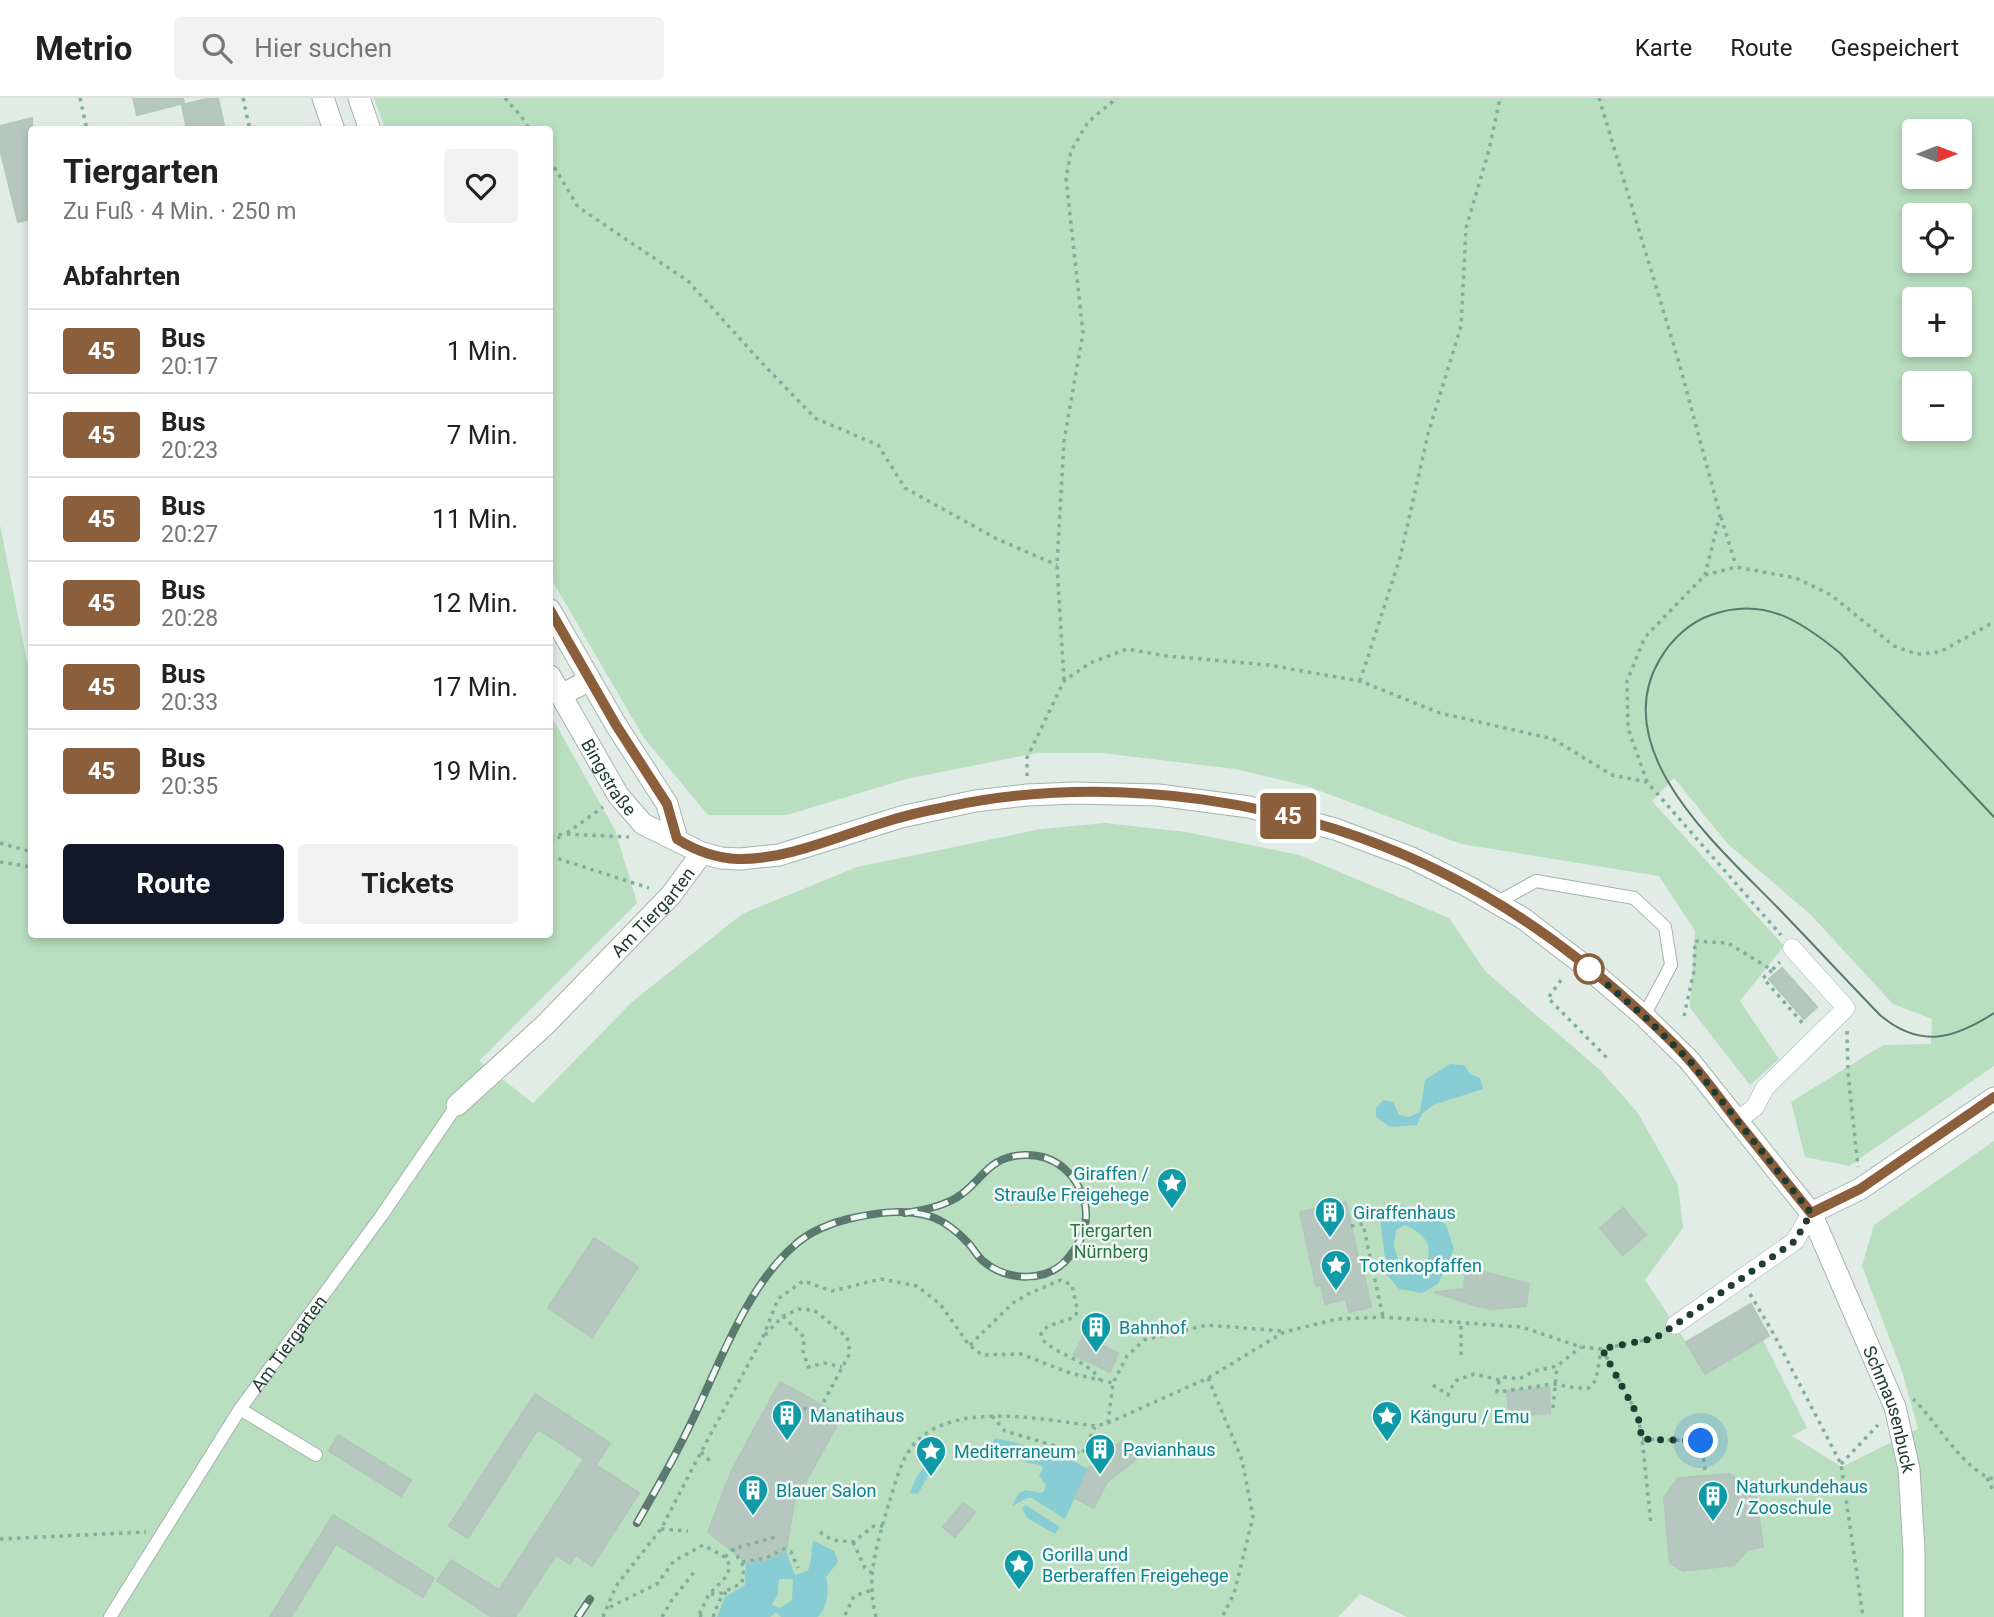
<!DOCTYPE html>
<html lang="de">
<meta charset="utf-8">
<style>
:root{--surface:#fff;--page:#f2f2f2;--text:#222;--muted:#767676;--line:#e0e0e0;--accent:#111827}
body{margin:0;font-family:Roboto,sans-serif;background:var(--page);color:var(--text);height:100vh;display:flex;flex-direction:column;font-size:26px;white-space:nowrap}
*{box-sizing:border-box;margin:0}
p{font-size:23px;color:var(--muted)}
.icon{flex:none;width:38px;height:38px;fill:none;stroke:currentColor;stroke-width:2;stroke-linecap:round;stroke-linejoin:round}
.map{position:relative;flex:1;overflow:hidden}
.drawer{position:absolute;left:28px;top:28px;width:525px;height:812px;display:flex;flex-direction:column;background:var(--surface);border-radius:7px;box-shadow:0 4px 10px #0003}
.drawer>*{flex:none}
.badge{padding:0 14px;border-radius:5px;font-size:24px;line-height:46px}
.needle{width:46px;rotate:89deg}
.fabs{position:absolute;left:1902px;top:21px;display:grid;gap:14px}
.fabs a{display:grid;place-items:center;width:70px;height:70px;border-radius:7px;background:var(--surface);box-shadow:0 4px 10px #0003;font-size:35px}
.you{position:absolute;width:35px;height:35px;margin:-18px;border:5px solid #fff;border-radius:50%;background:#1a73e8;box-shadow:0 0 0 10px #1a73e833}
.map>.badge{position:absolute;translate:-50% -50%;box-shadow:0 0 0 4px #fff}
h2{padding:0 35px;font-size:26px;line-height:63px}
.round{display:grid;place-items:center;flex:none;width:74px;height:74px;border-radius:7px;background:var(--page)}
.summary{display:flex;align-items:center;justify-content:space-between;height:119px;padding:0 35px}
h1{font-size:33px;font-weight:700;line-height:52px}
.primary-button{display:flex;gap:14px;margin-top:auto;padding:14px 35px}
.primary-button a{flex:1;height:80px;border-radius:7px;background:var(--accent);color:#fff;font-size:28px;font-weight:700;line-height:80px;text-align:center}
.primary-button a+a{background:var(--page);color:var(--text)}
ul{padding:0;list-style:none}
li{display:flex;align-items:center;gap:21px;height:84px;padding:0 35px;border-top:2px solid var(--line)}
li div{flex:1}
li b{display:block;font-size:26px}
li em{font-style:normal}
li .badge{min-width:77px;font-weight:700;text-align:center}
header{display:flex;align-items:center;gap:42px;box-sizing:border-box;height:98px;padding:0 35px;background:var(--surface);border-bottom:2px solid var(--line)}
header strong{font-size:33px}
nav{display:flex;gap:38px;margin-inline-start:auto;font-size:24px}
.search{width:490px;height:63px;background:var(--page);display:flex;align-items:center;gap:18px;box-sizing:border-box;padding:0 24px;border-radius:7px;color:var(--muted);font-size:26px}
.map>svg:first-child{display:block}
</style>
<header>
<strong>Metrio</strong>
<div class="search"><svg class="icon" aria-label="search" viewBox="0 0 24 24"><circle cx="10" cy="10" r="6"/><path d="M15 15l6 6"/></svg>Hier suchen</div>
<nav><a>Karte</a><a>Route</a><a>Gespeichert</a></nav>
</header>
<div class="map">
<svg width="1994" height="1519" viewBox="0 0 1994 1519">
<rect width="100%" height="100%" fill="#e1ece6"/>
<g fill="#b9dec0" fill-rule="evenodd">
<path d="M 374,0 L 1994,0 L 1994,968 L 1849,1068 L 1805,1059 L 1791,1004 L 1883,947 L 1931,946 L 1932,921 L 1893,906 L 1810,816 L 1727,745 L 1674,680 L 1652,703 L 1784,848 L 1740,903 L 1779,961 L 1750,987 L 1690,910 L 1695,833 L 1659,778 L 1461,746 L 1307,688 L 1235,671 L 1102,655 L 1037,655 L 906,681 L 787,717 L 708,717 L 644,640 L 550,479 L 550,32 L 385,31 ZM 1914,33 L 1960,33 L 1960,79 L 1914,79 ZM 1914,117 L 1960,117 L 1960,163 L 1914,163 ZM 1914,201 L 1960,201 L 1960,247 L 1914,247 ZM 1914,285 L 1960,285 L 1960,331 L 1914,331 Z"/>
<polygon points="0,427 31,583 32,836 550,836 550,616 615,732 637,805 479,963 533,1005 632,904 742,816 857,769 1041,731 1105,725 1186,734 1299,757 1449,820 1486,874 1600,972 1638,1015 1678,1087 1683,1130 1645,1182 1686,1244 1751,1206 1769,1238 1763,1242 1807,1330 1792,1338 1842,1369 1918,1331 1902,1273 1862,1168 1874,1127 1994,1043 1994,1519 1407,1519 1360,1496 1338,1519 0,1519"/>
</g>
<g fill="#87cdd3" fill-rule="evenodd">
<polygon points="1450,966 1464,967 1470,976 1480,980 1483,991 1433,1007 1422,1016 1417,1027 1390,1029 1376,1019 1376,1010 1383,1002 1393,1004 1399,1017 1409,1019 1420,1014 1425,982"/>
<path d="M 1401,1107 L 1426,1112 L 1446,1127 L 1454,1151 L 1438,1186 L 1422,1195 L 1399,1191 L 1387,1177 L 1381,1127 L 1377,1111 ZM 1405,1127 C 1427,1136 1437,1152 1421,1173 L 1409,1173 L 1400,1168 L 1394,1148 L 1396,1132 Z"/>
<path d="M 994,1340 C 1026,1347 1060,1354 1088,1371 L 1065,1421 L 1032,1400 L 1027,1400 L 1012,1408 L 1019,1395 L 1026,1392 L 1041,1395 L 1044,1393 L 1046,1387 L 1039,1378 L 1043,1370 L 1041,1367 L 1029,1365 L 1006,1357 L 988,1361 Z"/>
<polygon points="936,1349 940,1355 918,1396 910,1395 915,1382"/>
<polygon points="1026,1407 1060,1429 1055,1436 1027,1420 1022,1410"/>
<path d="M 813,1442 L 834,1453 L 838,1464 L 826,1479 C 829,1493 828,1508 818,1519 L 781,1519 L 776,1514 L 770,1519 L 717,1519 L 725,1499 L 745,1487 L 746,1464 L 766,1462 L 786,1453 L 795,1477 L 808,1473 L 811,1461 ZM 779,1481 L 793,1481 L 792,1502 L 780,1510 L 772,1507 L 778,1496 Z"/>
</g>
<g fill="#b6c7bf" stroke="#b3c6bc" stroke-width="2">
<polygon points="133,0 183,0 184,5 137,17"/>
<polygon points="211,0 218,0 225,32 187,32 182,7"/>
<polygon points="32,20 32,121 18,124 0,51 0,28"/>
<polygon points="1782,870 1817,909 1804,921 1769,881"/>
<polygon points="1346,1104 1362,1178 1364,1177 1371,1209 1349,1214 1346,1201 1325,1206 1321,1187 1316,1188 1300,1114"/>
<polygon points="1623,1110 1646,1137 1623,1157 1600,1130"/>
<polygon points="594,1140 638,1169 592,1239 548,1210"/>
<polygon points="1466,1169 1529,1186 1526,1208 1493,1211 1477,1208 1434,1194 1464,1191"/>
<polygon points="1751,1206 1769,1238 1705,1276 1686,1244"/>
<polygon points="1083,1239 1118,1255 1110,1274 1074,1257"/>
<polygon points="780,1284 842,1318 794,1405 786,1453 766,1462 746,1464 708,1434 732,1372"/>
<polygon points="1549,1290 1550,1315 1509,1318 1507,1293"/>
<polygon points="535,1296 610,1345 596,1367 639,1395 592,1468 576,1457 570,1466 556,1457 515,1519 492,1519 437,1483 451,1462 499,1492 584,1361 538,1331 468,1440 449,1428"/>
<polygon points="338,1337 411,1382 401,1398 329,1353"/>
<polygon points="1122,1343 1136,1361 1107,1384 1094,1410 1075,1400 1089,1369"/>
<polygon points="1730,1376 1756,1397 1763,1449 1747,1452 1734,1467 1683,1473 1670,1465 1664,1400 1678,1380"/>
<polygon points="963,1405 975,1414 955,1439 943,1429"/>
<polygon points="333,1417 434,1480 423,1499 336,1446 291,1519 270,1519"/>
</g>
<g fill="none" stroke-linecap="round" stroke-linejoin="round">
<g stroke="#a4b4ad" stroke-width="14">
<g id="service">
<polyline points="1496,805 1536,783 1634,800 1665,829 1671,867 1644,918"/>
<polyline points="240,1311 316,1357"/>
<path id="s1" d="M 110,1519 L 240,1311 L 382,1117 L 457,1007"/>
</g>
</g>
<g stroke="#a4b4ad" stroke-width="19">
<g id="pedestrian">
<polyline points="1737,1023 1755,1009 1765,990 1846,910 1792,850"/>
<polyline points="1675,1227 1795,1143 1811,1115"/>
</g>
</g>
<g stroke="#a4b4ad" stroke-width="23">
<g id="minor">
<polyline points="561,597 590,582"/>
<path id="s2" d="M 457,1007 L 545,927 L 671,797 L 702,755"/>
<path id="s3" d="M 1811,1115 L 1895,1309 L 1909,1371 L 1914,1453 L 1914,1519"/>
</g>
</g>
<g stroke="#a4b4ad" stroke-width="23">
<g id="tertiary">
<polyline points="323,0 334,32"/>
<polyline points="359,0 370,32"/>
<polyline points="550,512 616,627 667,706 677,741"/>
<path id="s4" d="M 550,578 L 618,697 L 643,726 L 702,755 L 721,760 L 740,761 L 779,757 L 901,719 L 975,703 L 1027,697 L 1075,695 L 1158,697 L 1249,709 L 1335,731 L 1412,760 L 1471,790 L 1524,821 L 1589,871 L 1644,918 L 1689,962 L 1811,1115 L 1860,1091 L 1994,1000"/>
</g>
</g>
<g stroke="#80b09d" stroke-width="3.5" stroke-dasharray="3.5 5" stroke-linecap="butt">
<polyline points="80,0 87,32"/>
<polyline points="243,0 250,32"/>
<polyline points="505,0 521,18 530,32"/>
<polyline points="1599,0 1680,268 1720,417 1705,477"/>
<polyline points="550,62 578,109 688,183 761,264 815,320 878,347 905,390 997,441 1057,467"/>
<polyline points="1721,419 1736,468"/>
<polyline points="1064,582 1057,467 1064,343 1083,235 1066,80 1071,53 1088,24 1117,0"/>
<polyline points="1360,583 1400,460 1428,336 1461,228 1466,130 1489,52 1500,0"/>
<polyline points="1027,678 1027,660 1064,583 1090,565 1127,551 1167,558 1268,567 1360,583 1440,615 1553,641 1612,677 1647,684 1781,837"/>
<polyline points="1647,684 1628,630 1627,583 1645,539 1705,477 1736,469 1796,480 1831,497 1894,548 1917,556 1940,554 1994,524"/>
<polyline points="567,735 603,709"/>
<polyline points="550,738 565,736 629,739"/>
<polyline points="550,744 560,739"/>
<polyline points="0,745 32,754"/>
<polyline points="550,758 649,790"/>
<polyline points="0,764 32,769"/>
<polyline points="1772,872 1763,880 1805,928"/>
<polyline points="1561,882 1548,900 1609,962"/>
<polyline points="1684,918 1694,873 1695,843 1728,845 1772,872 1780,864"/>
<polyline points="1847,933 1848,975 1858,1069"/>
<polyline points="1351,1128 1363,1126 1383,1219"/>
<polyline points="1750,1196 1772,1233 1841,1366 1863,1519"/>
<polyline points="783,1218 804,1239 803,1253 808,1269 824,1265 842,1269"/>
<polyline points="765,1237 783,1218 799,1211 814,1212 847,1239 850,1255 822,1307"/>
<path d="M 970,1247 L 1013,1205 L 1028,1196 L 1061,1182 L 1072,1187 L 1077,1210 L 1076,1217 L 1072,1220 L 1048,1228 L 1041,1235 L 1042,1241 C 1058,1258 1088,1262 1100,1282"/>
<polyline points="1602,1251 1638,1317 1642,1341 1651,1426"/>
<polyline points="1461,1257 1461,1224"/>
<polyline points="1208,1280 1242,1362 1253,1419 1234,1496 1222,1519"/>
<polyline points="1499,1283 1497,1294 1554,1286 1577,1290 1589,1290 1596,1282 1601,1253"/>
<polyline points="1433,1287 1448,1297 1455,1283 1474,1276 1499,1282 1503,1279 1519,1281 1534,1273 1557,1268 1581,1249"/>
<path d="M 1913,1301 C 1935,1321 1965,1375 1994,1381"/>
<polyline points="796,1306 811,1314"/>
<polyline points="1553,1310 1557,1268"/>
<polyline points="992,1318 1005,1333 1082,1356 1095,1329"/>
<polyline points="1108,1325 1113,1285 1127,1258 1144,1242 1207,1227 1282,1233"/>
<polyline points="1642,1341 1701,1343 1705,1372"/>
<polyline points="701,1354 710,1363"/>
<polyline points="1841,1366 1878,1327"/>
<polyline points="1987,1380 1994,1394"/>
<polyline points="661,1431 688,1433"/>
<polyline points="820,1434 832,1442 853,1444 874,1428 883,1428"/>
<polyline points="0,1441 146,1434"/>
<polyline points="853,1444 865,1470 873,1476"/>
<polyline points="725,1459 733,1451 779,1438"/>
<polyline points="742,1464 766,1460 784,1451 791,1454 798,1470"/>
<polyline points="711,1496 722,1495 742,1485 744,1469 733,1451"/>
<polyline points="610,1509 657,1486 674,1463 703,1447 725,1459 730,1468 727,1478 709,1496 698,1519"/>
<polyline points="699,1517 707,1519"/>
<polyline points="845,1517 854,1498 872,1492"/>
<polyline points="603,1519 616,1488 661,1431 701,1354 763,1239 778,1201 803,1183 832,1193 881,1181 917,1188 940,1206 969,1247 982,1257 1021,1256 1070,1275 1113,1285"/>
<polyline points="662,1519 672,1502 695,1473"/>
<polyline points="713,1519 719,1503 726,1494"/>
<path d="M 876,1519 C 874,1510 872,1501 872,1492 C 870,1467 881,1433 888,1408 C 895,1387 900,1362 915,1345 C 956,1302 1043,1322 1096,1328 L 1108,1325 L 1208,1280 L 1284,1234 L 1337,1221 L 1383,1219 L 1522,1229 L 1581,1249 L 1602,1251 L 1655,1240 L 1661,1235"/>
</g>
<use href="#service" stroke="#fff" stroke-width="12"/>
<use href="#pedestrian" stroke="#fff" stroke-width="18"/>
<use href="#minor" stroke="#fff" stroke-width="21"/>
<use href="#tertiary" stroke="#fff" stroke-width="21"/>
<path stroke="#5b796e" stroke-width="2" d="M 1994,719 L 1840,555 C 1801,523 1764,498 1711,517 C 1690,524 1671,542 1660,561 C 1605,653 1721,751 1778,810 C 1812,845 1846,882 1880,917 C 1920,951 1954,941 1994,915"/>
<g stroke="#5b796e" stroke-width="8">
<g id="rail">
<path d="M 637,1425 C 655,1393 674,1361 690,1327 C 718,1270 746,1188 796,1146 C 809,1134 831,1125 848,1121 C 874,1115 905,1110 932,1119 C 946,1124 959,1135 970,1147 C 974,1152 978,1159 983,1163 C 1007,1184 1049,1185 1069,1159 C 1082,1143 1089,1127 1085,1106 C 1078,1077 1056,1056 1025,1057 C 986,1058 983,1084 956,1100 C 940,1109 923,1112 905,1115"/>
<polyline points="578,1519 590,1501"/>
</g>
</g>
<use href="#rail" stroke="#f1f8f4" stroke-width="5" stroke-dasharray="16" stroke-linecap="butt"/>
</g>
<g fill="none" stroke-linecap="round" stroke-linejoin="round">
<g stroke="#fff" stroke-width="16">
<path id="line" d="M 550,512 L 616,627 L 667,706 L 677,741 C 696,753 715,760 738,761 C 785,762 837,739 882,725 C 903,718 925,713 946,709 C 1109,674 1298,701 1447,777 C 1530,819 1605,878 1671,943 C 1696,967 1716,996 1737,1023 C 1762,1054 1786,1084 1811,1115 L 1860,1091 L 1994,999"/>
</g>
<use href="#line" stroke="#8b5e3c" stroke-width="10"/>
<polyline stroke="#213d33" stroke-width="7" stroke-dasharray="0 12.6" points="1589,871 1644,918 1689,962 1811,1115 1795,1143 1675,1227 1655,1240 1602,1251 1638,1318 1642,1341 1701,1343"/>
</g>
<defs>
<g id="sight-pin" transform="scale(1.575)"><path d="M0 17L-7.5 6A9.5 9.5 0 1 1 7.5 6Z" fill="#0f9aa8" stroke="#f1f8f4"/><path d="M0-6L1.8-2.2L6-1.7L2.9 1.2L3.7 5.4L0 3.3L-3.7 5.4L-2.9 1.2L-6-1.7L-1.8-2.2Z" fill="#fff"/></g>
<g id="building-pin" transform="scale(1.575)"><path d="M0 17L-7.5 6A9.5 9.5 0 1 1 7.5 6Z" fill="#0f9aa8" stroke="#f1f8f4"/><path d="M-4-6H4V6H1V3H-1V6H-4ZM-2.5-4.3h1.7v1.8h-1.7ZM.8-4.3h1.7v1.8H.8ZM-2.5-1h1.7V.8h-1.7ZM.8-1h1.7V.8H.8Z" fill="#fff"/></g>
</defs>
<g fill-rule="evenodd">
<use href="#sight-pin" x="1172" y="1085"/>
<use href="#building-pin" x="1330" y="1114"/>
<use href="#sight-pin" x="1336" y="1167"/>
<use href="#building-pin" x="1096" y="1229"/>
<use href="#building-pin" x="787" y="1317"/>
<use href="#sight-pin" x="1387" y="1318"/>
<use href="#building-pin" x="1100" y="1351"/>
<use href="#sight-pin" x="931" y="1353"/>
<use href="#building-pin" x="753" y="1392"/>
<use href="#building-pin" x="1713" y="1398"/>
<use href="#sight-pin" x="1019" y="1466"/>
</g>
<circle fill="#fff" stroke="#8b5e3c" stroke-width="3.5" cx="1589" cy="871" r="14"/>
<g text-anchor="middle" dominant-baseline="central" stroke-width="5" stroke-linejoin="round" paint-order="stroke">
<g font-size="18" fill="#213d33" stroke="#f1f8f4">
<text stroke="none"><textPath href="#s4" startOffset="117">Bingstraße</textPath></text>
<text stroke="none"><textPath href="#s2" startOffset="275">Am Tiergarten</textPath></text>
<text stroke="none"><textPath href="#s1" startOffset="327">Am Tiergarten</textPath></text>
<text stroke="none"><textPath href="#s3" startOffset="212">Schmausenbuck</textPath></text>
</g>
<g font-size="18" fill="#0d838f" stroke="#f1f8f4" text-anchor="start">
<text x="1149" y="1075" text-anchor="end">Giraffen /<tspan x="1149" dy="21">Strauße Freigehege</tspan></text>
<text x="1353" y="1114">Giraffenhaus</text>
<text x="1359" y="1167">Totenkopfaffen</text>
<text x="1119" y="1229">Bahnhof</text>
<text x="810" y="1317">Manatihaus</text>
<text x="1410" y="1318">Känguru / Emu</text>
<text x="1123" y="1351">Pavianhaus</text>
<text x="954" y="1353">Mediterraneum</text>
<text x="1736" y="1388">Naturkundehaus<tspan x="1736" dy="21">/ Zooschule</tspan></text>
<text x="776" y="1392">Blauer Salon</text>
<text x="1042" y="1456">Gorilla und<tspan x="1042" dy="21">Berberaffen Freigehege</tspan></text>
</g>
<g font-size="18" fill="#2a7541" stroke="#f1f8f4">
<text x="1111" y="1132">Tiergarten<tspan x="1111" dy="21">Nürnberg</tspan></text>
</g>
</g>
</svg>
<div class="fabs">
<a><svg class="needle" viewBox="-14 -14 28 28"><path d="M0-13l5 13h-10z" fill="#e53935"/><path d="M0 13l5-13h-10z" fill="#767676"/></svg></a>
<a><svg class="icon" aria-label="locate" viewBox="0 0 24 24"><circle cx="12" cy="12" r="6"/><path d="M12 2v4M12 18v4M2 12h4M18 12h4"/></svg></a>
<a>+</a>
<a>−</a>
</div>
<div class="you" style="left:1701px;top:1343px"></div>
<b class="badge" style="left:1288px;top:718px;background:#8b5e3c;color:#fff">45</b>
<section class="drawer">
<div class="summary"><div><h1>Tiergarten</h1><p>Zu Fuß · 4 Min. · 250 m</p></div><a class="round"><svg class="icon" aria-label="heart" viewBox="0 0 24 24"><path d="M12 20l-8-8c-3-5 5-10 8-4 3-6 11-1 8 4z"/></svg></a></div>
<h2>Abfahrten</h2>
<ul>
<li><span class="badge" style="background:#8b5e3c;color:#fff">45</span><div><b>Bus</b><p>20:17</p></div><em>1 Min.</em></li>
<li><span class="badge" style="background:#8b5e3c;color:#fff">45</span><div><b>Bus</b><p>20:23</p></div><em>7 Min.</em></li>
<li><span class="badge" style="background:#8b5e3c;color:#fff">45</span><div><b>Bus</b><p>20:27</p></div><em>11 Min.</em></li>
<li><span class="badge" style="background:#8b5e3c;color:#fff">45</span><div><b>Bus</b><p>20:28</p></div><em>12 Min.</em></li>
<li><span class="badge" style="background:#8b5e3c;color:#fff">45</span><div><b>Bus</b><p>20:33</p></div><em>17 Min.</em></li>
<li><span class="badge" style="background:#8b5e3c;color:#fff">45</span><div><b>Bus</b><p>20:35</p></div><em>19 Min.</em></li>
</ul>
<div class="primary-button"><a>Route</a><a>Tickets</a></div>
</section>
</div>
